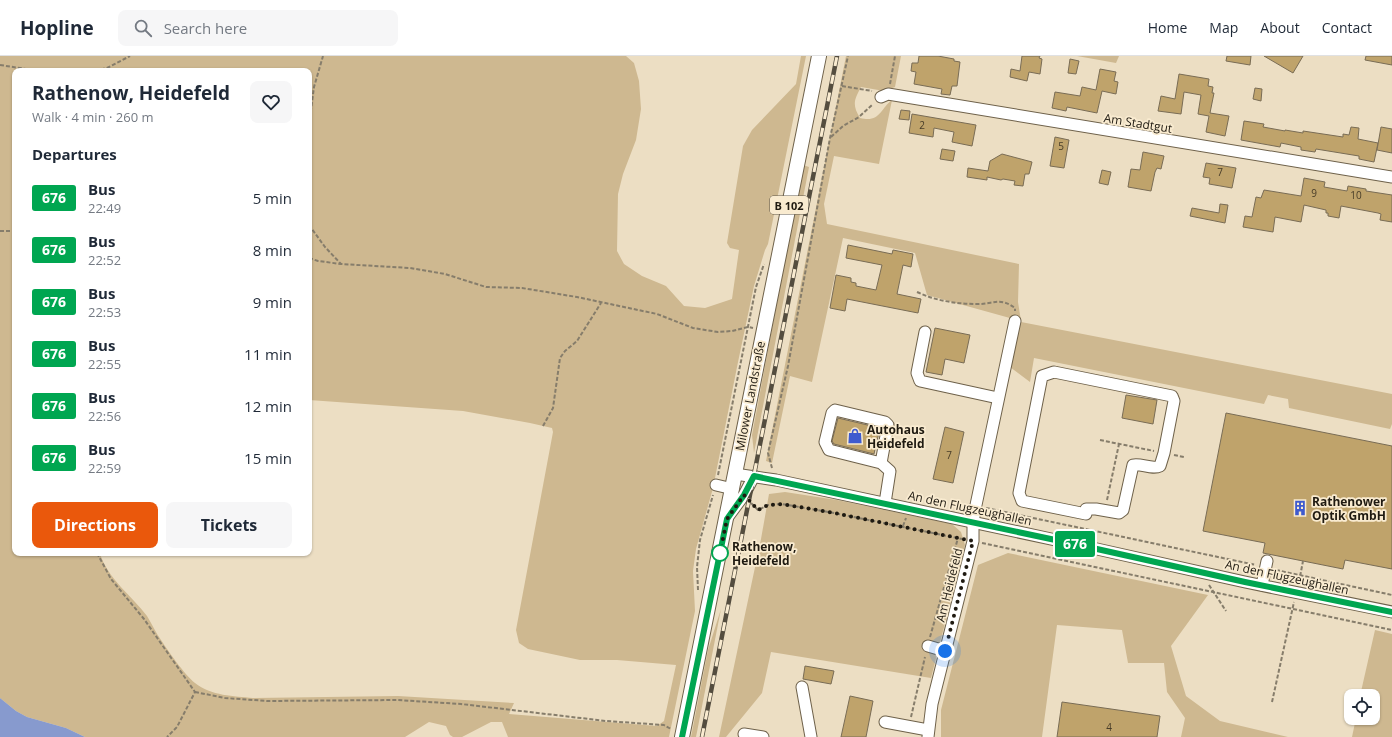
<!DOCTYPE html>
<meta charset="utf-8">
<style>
:root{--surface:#fff;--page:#f6f6f7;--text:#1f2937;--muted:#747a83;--line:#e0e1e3;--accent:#ea580c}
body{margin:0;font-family:"Open Sans",sans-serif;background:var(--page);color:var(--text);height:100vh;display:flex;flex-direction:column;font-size:15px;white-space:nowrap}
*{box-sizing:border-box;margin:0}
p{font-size:13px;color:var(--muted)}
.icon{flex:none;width:22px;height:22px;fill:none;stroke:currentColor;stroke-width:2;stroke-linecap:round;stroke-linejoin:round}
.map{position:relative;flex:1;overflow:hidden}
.side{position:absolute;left:12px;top:12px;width:300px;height:488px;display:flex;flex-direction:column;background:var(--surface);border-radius:8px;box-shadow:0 1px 3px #0004}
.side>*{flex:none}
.badge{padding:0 8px;border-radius:3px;font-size:14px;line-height:26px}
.tools{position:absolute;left:1344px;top:633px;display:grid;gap:8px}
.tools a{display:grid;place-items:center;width:36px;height:36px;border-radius:8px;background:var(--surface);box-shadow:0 1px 3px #0004;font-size:20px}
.you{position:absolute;width:20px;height:20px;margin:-10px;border:3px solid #fff;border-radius:50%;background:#1a73e8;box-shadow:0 0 0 6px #1a73e833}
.map>.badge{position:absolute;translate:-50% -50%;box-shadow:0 0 0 2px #fff}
h2{padding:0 20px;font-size:15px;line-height:36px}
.round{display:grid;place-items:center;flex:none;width:42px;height:42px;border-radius:8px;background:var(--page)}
.overview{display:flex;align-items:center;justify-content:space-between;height:68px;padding:0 20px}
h1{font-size:19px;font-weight:700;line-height:30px}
.action{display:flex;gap:8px;margin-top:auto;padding:8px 20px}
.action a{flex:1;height:46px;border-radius:8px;background:var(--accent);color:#fff;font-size:16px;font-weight:700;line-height:46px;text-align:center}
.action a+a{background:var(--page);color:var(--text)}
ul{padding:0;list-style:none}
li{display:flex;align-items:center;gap:12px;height:52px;padding:0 20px}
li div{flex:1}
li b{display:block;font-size:15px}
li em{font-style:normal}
li .badge{min-width:44px;font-weight:700;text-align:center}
header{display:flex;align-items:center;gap:24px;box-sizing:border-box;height:56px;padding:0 20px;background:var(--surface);border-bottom:1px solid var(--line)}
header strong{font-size:19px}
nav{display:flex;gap:22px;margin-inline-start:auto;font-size:14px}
.search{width:280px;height:36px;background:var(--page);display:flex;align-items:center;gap:10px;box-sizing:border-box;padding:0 14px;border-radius:8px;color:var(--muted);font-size:15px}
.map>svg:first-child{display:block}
</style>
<header>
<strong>Hopline</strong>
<div class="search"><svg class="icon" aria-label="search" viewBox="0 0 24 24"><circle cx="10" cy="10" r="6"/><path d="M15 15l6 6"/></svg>Search here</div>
<nav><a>Home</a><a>Map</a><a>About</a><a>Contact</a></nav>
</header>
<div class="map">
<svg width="1392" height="681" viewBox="0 0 1392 681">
<rect width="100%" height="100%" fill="#ecdec3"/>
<g fill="#ceb890" fill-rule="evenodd">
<path d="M 0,0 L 626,0 L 634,7 L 639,25 L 641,53 L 636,84 L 623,118 L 618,138 L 617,195 L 624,208 L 642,220 L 666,230 L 684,250 L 705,252 L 732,243 L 739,194 L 730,192 L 727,187 L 743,90 L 752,74 L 796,28 L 801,0 L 806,0 L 768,188 L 765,194 L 754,230 L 738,306 L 713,432 L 696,493 L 693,515 L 695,555 L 669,681 L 508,681 L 502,666 L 491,666 L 462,681 L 453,681 L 450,679 L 446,670 L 429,666 L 405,681 L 85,681 L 66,672 L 27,661 L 16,655 L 0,642 ZM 15,15 L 309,15 L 309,344 L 463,355 L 530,367 L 552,372 L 553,376 L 516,574 L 519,587 L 528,593 L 580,604 L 617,604 L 676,609 L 664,665 L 657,670 L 509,658 L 514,647 L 398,640 L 253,642 C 234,640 211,640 195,627 C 184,618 169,596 161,584 C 156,577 152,568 147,560 C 133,541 106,521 100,497 L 15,497 Z"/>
<path d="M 846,0 L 901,0 L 895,31 L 884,35 L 861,31 C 854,44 852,49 860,62 C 880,67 880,53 892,44 L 879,108 L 834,100 L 824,148 L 827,168 L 1019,208 L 1018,246 L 1021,265 L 927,239 L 915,197 L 843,182 L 812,326 L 790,320 L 772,407 L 766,405 Z"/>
<polygon points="1077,0 1119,0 1116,7"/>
<polygon points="803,109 809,111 754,397 752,379"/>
<polygon points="1021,266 1392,338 1392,368 1390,373 1289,352 1288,343 1268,339 1264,348 1034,302 1030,326 1010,311"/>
<polygon points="785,436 837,444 952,468 961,476 965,489 931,622 771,596 762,637 726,681 719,681 761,483 769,438"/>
<polygon points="1008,497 1208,539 1171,590 1186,640 1220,665 1288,681 1181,681 1185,662 1167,636 1164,607 1128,607 1122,574 1057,569 1042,681 941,681 941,654 978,509"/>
<polygon points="721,553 696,681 691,681 708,594"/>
<polygon points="1375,574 1392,578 1392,681 1352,681 1356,662 1373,662 1373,640 1360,640"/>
</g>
<polygon fill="#879ace" points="0,642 16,655 27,661 66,672 85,681 0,681"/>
<g fill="#bfa36b" stroke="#796c55">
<polygon points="919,0 938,0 954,3 954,5 960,6 957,30 952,30 950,39 941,38 942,33 914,28 916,16 911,15 912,7 918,7"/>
<polygon points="1022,0 1040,0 1039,2 1042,3 1040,18 1029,16 1027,25 1010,21 1011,13 1020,15"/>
<polygon points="1227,0 1251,0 1250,9 1226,5"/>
<polygon points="1264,0 1303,0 1293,17"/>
<polygon points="1366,0 1392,0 1392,9 1365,4"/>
<polygon points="1070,3 1079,5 1076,18 1068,17"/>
<polygon points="1100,13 1116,16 1114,25 1118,26 1116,38 1102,35 1097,57 1067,51 1066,55 1052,52 1055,36 1080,40 1082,31 1096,34"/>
<polygon points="1179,18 1209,23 1208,30 1213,31 1212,37 1214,37 1210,57 1229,60 1225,80 1206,76 1209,60 1198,58 1201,39 1184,36 1181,58 1158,55 1161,40 1175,43"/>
<polygon points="1255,32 1262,33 1261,45 1253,43"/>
<polygon points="901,54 910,55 909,64 899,63"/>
<polygon points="912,58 976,69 972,90 952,86 954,76 934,72 933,81 909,77"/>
<polygon points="1244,65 1264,68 1263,71 1285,75 1285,74 1303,77 1303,75 1343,81 1343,78 1349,79 1351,71 1359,72 1358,83 1378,87 1374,106 1359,103 1359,100 1316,93 1315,96 1301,94 1301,91 1281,87 1280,91 1241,84"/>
<polygon points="1381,71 1392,73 1392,97 1377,94"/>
<polygon points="1055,81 1069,84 1064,112 1050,110"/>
<polygon points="942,93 955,95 953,105 940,103"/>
<polygon points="1143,96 1164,100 1161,113 1157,112 1155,116 1151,135 1128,131 1131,113 1140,114"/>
<polygon points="1002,98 1032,106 1029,118 1025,118 1023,130 1014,129 1015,125 1003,123 1001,124 987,121 987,124 967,121 968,112 988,115 990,105"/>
<polygon points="1206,107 1236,112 1232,132 1209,128 1210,122 1203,121"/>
<polygon points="1102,114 1111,116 1108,129 1099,127"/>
<polygon points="1304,122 1325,126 1324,131 1347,135 1348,130 1366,133 1366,135 1392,139 1392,166 1380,164 1381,158 1378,157 1341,150 1339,162 1328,160 1328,157 1326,157 1326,154 1304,149 1301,166 1275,161 1273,176 1243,171 1245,160 1252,161 1256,141 1261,142 1264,134 1301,140"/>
<polygon points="1220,148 1228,149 1225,167 1190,160 1192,152 1219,157"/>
<polygon points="848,189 892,198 893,194 913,198 911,211 903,209 897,238 921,243 918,257 847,243 845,255 830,252 836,219 851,222 851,226 856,227 856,230 876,234 882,209 846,202"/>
<polygon points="935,272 970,279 964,307 945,303 942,319 926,316"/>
<polygon points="1126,339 1157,344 1153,368 1122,362"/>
<polygon points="1226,357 1392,390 1392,513 1345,504 1343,513 1263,497 1265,487 1203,475"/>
<polygon points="838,362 880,372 874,398 834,388 832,385"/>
<polygon points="945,371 964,376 953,427 933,423"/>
<polygon points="805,610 834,615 831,628 803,623"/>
<polygon points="850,640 873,645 866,681 841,681"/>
<polygon points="1062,646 1160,660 1157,681 1057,681"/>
</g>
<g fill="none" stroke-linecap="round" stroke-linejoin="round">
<g stroke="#6e614a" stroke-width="13">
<g id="minor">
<polyline points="881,41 888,38 1392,121"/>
<polyline points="925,276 917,317 920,325 998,342"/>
<polyline points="881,407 888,369 885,366 835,354 832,357 825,386 829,394 881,407 890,415 885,447"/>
<polyline points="735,418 776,424 1079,489 1245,526 1392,556"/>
<polyline points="716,429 733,433"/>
<path d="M 1086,458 L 1022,445 L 1019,437 L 1042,320 L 1054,316 L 1172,340 L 1174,345 L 1164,397 L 1160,410 C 1152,414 1141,407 1133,409 L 1123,454 L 1119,457 L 1096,453 L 1086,453"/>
<polyline points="727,462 744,439 754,420"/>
<polyline points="1262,529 1267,505"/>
<polyline points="928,590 945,595"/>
<polyline points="802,631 811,681"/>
<polyline points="885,666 928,674"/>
<polyline points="744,678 763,681"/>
<polyline points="928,681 932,648 973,485 973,466 976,449 1015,265"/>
</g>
</g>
<g stroke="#6e614a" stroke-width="16">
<polyline id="major" points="682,681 819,0"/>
</g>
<g stroke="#867d6b" stroke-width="2" stroke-dasharray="4 2" stroke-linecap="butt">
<polyline points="0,9 39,15"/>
<polyline points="95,15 107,12 130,0"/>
<polyline points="890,28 895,0"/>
<polyline points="842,30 872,35"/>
<polyline points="831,81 843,70 859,61 873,48"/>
<polyline points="309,92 310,61 314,31 323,0"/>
<polyline points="309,94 311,114 309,134"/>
<polyline points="309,169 325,191 341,208 410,212 445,218 486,231 522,232 577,241 657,258 693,272 718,276 732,275 748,271 753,272"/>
<polyline points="0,175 15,175"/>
<polyline points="309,202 318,205 341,208"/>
<path d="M 917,236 C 936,245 957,248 978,248 C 994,248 1000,241 1015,252 L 1015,255"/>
<polyline points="543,370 553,352 560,302 565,295 577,285 601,247"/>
<polyline points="1100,384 1154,395"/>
<polyline points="1174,399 1184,401"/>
<polyline points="772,412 768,397 788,310 830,82 848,0"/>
<polyline points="718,419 756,231 764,208"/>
<polyline points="1107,444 1119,388"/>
<polyline points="751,447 758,454 768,449 782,448 834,457 962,483"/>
<polyline points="986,452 1256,509"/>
<polyline points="903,470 906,462"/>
<polyline points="982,487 1392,574"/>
<polyline points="97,497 111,523 144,563 195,636 177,671 167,681"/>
<polyline points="1276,514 1392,539"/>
<polyline points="1299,526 1303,505"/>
<polyline points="1209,529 1226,555"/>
<polyline points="698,534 697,511 700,484 713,439"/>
<polyline points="930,581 958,482"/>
<polyline points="195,636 225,642 268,645 397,644 461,648 606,665 664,669 671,673"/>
<polyline points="1272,646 1294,546"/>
<polyline points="911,661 925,601"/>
</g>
<use href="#minor" stroke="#fff" stroke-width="11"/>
<use href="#major" stroke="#fff" stroke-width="14"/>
<g stroke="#544d3f" stroke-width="4.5">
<polyline id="rail" points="702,681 837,0"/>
</g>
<use href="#rail" stroke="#f9ebd0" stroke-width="3" stroke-dasharray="9" stroke-linecap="butt"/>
</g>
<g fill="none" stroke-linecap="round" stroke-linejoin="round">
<g stroke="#fff" stroke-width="9">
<polyline id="line" points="682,681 727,463 744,439 754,420 1079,489 1245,526 1392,556"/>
</g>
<use href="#line" stroke="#00a651" stroke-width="6"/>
<polyline stroke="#1f1a11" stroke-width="4" stroke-dasharray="0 7.2" points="720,497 727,463 744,439 758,454 768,449 782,448 834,457 973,485 945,595"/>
</g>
<defs>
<g id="shop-bare" transform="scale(1.2)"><path d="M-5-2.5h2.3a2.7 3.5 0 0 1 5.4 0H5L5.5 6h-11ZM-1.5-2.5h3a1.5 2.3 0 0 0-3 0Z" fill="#3f5bce" stroke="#f9ebd0" stroke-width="2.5" paint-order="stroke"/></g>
<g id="building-bare" transform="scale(1.2)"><path d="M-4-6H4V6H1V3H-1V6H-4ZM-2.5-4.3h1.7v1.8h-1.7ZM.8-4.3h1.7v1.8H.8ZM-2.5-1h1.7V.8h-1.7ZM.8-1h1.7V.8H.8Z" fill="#3f5bce" stroke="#f9ebd0" stroke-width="2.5" paint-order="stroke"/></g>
</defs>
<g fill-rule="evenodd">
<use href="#shop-bare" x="855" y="380"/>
<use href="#building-bare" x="1300" y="452"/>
</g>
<circle fill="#fff" stroke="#00a651" stroke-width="2" cx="720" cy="497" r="8"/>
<g text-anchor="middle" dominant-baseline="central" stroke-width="3.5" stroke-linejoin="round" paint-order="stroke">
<g font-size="10" fill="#473c28">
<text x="922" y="69">2</text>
<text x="1061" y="90">5</text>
<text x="1220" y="116">7</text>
<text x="1314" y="137">9</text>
<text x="1356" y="139">10</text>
<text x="949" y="399">7</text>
<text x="1109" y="671">4</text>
</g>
<rect fill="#f9ebd0" stroke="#60594a" stroke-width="1" x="770" y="140" width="38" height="18" rx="3"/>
<g font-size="11" font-weight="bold" fill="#1f1a11">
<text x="789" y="149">B 102</text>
</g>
<g font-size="12" fill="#1f1a11" stroke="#f9ebd0">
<text transform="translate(1138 67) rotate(9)">Am Stadtgut</text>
<text transform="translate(750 340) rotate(-79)">Milower Landstraße</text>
<text transform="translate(970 452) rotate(12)">An den Flugzeughallen</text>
<text transform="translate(1287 521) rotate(12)">An den Flugzeughallen</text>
<text transform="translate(949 529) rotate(-76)">Am Heidefeld</text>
</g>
<g font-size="12" font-weight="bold" fill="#1f1a11" stroke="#f9ebd0" text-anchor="start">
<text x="867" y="373">Autohaus<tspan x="867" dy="14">Heidefeld</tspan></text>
<text x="1312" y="445">Rathenower<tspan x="1312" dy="14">Optik GmbH</tspan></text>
</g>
<g font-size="12" font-weight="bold" fill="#1f1a11" stroke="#f9ebd0" text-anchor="start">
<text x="732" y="490">Rathenow,<tspan x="732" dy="14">Heidefeld</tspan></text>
</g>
</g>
</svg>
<div class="tools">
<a><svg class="icon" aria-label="locate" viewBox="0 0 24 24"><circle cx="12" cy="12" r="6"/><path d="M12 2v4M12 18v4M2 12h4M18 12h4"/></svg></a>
</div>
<div class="you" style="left:945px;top:595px"></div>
<b class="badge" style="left:1075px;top:488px;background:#00a651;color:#fff">676</b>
<section class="side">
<div class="overview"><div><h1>Rathenow, Heidefeld</h1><p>Walk · 4 min · 260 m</p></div><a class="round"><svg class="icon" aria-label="heart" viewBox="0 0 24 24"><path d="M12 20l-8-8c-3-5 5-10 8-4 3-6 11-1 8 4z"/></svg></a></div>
<h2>Departures</h2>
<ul>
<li><span class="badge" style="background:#00a651;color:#fff">676</span><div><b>Bus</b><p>22:49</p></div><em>5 min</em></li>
<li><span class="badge" style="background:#00a651;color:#fff">676</span><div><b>Bus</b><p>22:52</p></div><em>8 min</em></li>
<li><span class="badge" style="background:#00a651;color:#fff">676</span><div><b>Bus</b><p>22:53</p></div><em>9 min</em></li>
<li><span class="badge" style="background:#00a651;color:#fff">676</span><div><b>Bus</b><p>22:55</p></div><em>11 min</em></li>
<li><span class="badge" style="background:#00a651;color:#fff">676</span><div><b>Bus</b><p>22:56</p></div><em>12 min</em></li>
<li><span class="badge" style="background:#00a651;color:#fff">676</span><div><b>Bus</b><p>22:59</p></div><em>15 min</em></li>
</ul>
<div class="action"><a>Directions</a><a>Tickets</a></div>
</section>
</div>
